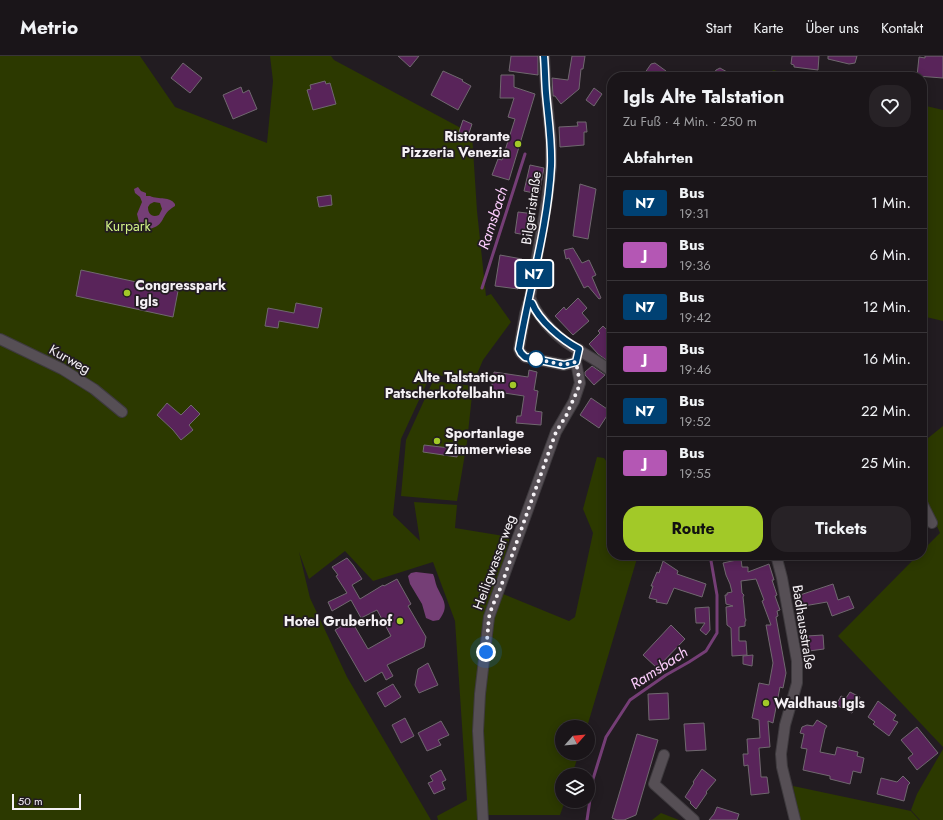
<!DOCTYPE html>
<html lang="de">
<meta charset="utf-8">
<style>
:root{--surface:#1a1519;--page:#272226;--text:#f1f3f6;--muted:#9f9fa2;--line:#383438;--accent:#a2c928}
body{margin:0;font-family:Jost,sans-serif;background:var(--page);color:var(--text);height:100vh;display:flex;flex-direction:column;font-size:15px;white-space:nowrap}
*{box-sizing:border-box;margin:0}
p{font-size:13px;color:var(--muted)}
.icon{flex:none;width:22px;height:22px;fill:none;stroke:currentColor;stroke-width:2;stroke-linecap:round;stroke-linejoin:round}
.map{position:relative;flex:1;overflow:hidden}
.panel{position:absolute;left:607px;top:16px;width:320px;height:488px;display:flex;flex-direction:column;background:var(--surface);border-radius:16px;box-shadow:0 2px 10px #0003,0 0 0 1px var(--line)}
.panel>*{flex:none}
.badge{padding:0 8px;border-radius:3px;font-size:14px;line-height:26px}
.needle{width:26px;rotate:63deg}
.buttons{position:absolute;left:555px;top:664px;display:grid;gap:8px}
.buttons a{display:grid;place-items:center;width:40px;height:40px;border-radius:50%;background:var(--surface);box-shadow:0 2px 10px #0003,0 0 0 1px var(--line);font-size:20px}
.scale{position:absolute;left:12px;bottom:10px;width:69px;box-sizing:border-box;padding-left:4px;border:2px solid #f5f1f5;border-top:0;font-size:11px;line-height:14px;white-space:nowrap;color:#f5f1f5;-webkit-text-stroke:3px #221c21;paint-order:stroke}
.you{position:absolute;width:20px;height:20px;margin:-10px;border:3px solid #fff;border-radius:50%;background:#1a73e8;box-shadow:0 0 0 6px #1a73e833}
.map>.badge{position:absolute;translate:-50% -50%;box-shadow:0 0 0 2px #fff}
h2{padding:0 16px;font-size:15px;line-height:36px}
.round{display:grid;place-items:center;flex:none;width:42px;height:42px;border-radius:16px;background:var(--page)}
.summary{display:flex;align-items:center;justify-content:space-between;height:68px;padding:0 16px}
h1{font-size:19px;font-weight:700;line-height:30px}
.primary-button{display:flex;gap:8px;margin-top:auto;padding:8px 16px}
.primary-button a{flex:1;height:46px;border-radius:16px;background:var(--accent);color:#111;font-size:16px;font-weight:700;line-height:46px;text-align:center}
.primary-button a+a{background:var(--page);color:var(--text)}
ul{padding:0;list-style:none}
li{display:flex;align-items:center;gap:12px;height:52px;padding:0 16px;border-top:1px solid var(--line)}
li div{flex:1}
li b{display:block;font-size:15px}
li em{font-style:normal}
li .badge{min-width:44px;font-weight:700;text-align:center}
header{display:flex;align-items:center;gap:24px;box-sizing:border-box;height:56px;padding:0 20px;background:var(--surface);border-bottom:1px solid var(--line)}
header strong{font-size:19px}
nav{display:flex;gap:22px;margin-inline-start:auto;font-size:14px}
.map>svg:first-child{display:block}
</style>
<header>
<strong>Metrio</strong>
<nav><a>Start</a><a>Karte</a><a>Über uns</a><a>Kontakt</a></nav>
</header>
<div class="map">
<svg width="943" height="764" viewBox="0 0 943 764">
<rect width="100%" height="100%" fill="#221c21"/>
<g fill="#2c3900">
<polygon points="0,0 140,0 175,51 267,87 273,25 270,0 331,0 334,4 472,78 477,155 486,240 491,238 511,266 483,304 474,325 431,318 401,383 393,459 420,485 414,446 457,449 455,472 510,481 501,514 484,558 476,649 479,764 438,764 437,760 467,744 455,565 433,506 373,525 345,495 309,523 299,496 310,542 347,621 431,764 0,764"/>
<polygon points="773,14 802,21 769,21"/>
<polygon points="922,49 943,54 943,265 922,260"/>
<polygon points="433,325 473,330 467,386 457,445 401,440 406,384"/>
<polygon points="943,370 943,691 838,580 918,499 922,499 922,495 940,477 922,436 922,387"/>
<polygon points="597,401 604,402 612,413 612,499 638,499 587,671 562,671 562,697 579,697 572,719 562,719 562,745 565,745 560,759 486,759 481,699 485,619 494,556 503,538 569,565 575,561 593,477 583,453"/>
<polygon points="943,693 943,764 920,764 911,754 917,738"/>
<polygon points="793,730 911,755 919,764 800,764"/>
<polygon points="661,757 679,764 652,764"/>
</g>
<g fill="#753e76" fill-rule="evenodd">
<path d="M 138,131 L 141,135 L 146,137 L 146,140 L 150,140 C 159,144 170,140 175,148 L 175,150 C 159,159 167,169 149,173 L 139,166 L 137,158 L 142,146 L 140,141 L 135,137 L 134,133 ZM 154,146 L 160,147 L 162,153 L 159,159 C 152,162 148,158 148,151 L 150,148 Z"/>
<path d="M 416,516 L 433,518 C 435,522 435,526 437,531 C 443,544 450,550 439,564 L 433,565 L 426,562 L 422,548 L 410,528 L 408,520 L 411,517 Z"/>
</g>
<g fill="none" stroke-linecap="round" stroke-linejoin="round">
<g stroke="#753e76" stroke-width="3">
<polyline points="482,232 525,98"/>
<polyline points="610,326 612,328"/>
<polyline points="587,764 593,723 606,681 630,644 666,619 689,606 706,595 717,577 717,539 710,499"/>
</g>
</g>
<g fill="#59245a" stroke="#70686f">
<polygon points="398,0 419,0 410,11"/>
<polygon points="511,0 538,0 538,19 509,15"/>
<polygon points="572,0 585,0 583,13 581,13 579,33 561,48 555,40 553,40 552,22 568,24"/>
<polygon points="792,0 819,0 818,14 794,11 794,9 791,8"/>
<polygon points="828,0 857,0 855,7 849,8 828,3"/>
<polygon points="925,0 943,0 943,22 917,20 919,1 925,2"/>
<polygon points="183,7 202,22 190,37 171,22"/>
<polygon points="655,7 666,15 668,21 642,21 651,8"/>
<polygon points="720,12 736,21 712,21 716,14"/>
<polygon points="443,15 463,24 462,25 471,30 458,54 431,39"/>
<polygon points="501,19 514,19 514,31 535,38 509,124 492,119 498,103 502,104 515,63 508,61 514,42 500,42"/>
<polygon points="325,25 326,28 330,27 336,48 313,54 307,34 311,33 310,29"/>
<polygon points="241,31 243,37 249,34 257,53 233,63 223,39"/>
<polygon points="594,32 602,38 594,50 586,44"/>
<polygon points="463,64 472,68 469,77 463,78 459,76"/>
<polygon points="577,66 586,66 587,76 584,76 584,89 560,91 559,71 578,70"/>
<polygon points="530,109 544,112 539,138 524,135"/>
<polygon points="580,128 596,133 588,183 573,180"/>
<polygon points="331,139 332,149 319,151 317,141"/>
<polygon points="518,156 535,158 531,180 515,177"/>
<polygon points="573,192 582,207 589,204 596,219 592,221 601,242 599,243 588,230 584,232 569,202 566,203 564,194"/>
<polygon points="500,199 522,203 518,233 495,230"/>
<polygon points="81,214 178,235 173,261 76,240"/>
<polygon points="578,242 587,252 582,257 589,265 573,279 555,260 564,251 566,254"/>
<polygon points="296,247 322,252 318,272 279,265 278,272 265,270 268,252 294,257"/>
<polygon points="603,270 612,279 612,308 598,298 589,288 600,277 598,275"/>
<polygon points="592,310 605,319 594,329 585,319 585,316"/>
<polygon points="529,314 537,316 534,334 538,335 535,355 542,356 541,369 516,367 517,360 521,360 524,340 491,335 494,316 528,321"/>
<polygon points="591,342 610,355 599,372 580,359"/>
<polygon points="167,347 181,359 191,349 200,358 189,369 193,374 181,384 173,374 157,359"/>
<polygon points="424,389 458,393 457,401 423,396"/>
<polygon points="347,502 353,509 362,523 352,529 360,543 383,529 384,530 397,523 411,548 408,550 426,581 424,591 387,609 393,620 386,624 382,616 365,626 335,574 351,564 368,593 391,580 377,554 361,562 351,544 332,555 328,546 347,537 336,520 338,519 332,511"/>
<polygon points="741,503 742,511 748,511 748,516 769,508 774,524 772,524 777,539 775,540 780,554 777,555 778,560 776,561 786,617 783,632 780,631 773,667 768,665 770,691 759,692 761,721 767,721 769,737 751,739 748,709 744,710 743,698 748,698 747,683 760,682 759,664 752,662 759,627 769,629 773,607 766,569 771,569 762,545 764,544 756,523 741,525 742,537 744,539 743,541 744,550 745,562 746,564 745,566 745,570 739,571 739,585 746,585 747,599 732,600 731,572 727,569 726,551 733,550 726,548 725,539 727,539 727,537 732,536 730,528 726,519 723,507"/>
<polygon points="663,505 678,515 677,518 706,528 702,541 674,532 667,548 656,546 657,544 649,542 653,530 651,530 657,516 659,517"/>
<polygon points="833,528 838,544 849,540 854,552 832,560 827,546 798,551 794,541"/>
<polygon points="709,551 710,574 706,579 700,574 705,567 696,567 695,552"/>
<polygon points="671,569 685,583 657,612 643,599"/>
<polygon points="823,579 824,593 809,595 807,580"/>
<polygon points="753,599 752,610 743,608 743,600"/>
<polygon points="428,607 438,629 419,637 415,629 418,613"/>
<polygon points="393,628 401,641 385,651 377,637"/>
<polygon points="850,636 860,641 852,657 836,649 841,640 846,642"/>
<polygon points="668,637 669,663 649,664 648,638"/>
<polygon points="878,645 896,659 893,664 898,666 889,680 873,668 875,666 868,661"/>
<polygon points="405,662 414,680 401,687 392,669"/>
<polygon points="817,664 827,670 825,673 820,696 835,699 837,691 858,696 857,700 864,702 861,717 853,715 850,728 830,723 830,720 803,714 807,693 801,692 804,678 800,677 802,671 807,669 813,670"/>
<polygon points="441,665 449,679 438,684 441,689 427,695 418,677"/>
<polygon points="704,667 706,694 686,695 684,668"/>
<polygon points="917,671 938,697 917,714 908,702 913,698 901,684"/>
<polygon points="637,678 658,684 636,759 624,764 617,764 612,762"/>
<polygon points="702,713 716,724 706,736 707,737 696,753 690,747 691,746 685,741 694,727 693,726"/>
<polygon points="441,714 446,724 442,726 445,733 434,738 428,727 433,725 430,720"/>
<polygon points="903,720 910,727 908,729 904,745 877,738 881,722 897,726"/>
<polygon points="717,751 739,758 737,764 709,764 714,758"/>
</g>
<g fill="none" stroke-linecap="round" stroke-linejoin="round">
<g stroke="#3e3a3e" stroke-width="12">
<g id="minor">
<polyline points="544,0 546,35 551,84 551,111 547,144 530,241 525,258 519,293 521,297 525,301 564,309 576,306"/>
<path d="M 530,241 C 535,258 553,277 567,287 C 582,297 598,304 612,316"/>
<polyline points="0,283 62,313 94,333 122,356"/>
<polyline points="922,447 932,467"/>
<polyline points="776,499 782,522 797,605 797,627 785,669 781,698 782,711 795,764"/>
<polyline points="664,699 654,728 694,764"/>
<polyline points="483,764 478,675 480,638 489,561 556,376 574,345 580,327 576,306 579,293"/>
</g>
</g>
<use href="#minor" stroke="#564f55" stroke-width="10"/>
</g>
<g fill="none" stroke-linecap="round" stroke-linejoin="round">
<g stroke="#fff" stroke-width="9">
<path id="line" d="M 532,247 C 539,265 562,284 579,293 L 576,306 L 564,309 L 525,301 L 521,297 L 519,293 C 529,233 548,171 551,110 C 552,85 548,61 546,37 C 545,24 545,12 544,0"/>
</g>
<use href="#line" stroke="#004173" stroke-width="6"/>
<polyline stroke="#f5f1f5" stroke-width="4" stroke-dasharray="0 7.2" points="486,596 489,561 492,551 500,533 556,376 566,360 578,333 580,327 576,306 564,309 536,303"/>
</g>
<g fill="#a2c928" stroke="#221c21" stroke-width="1.5">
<circle cx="518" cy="88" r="4"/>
<circle cx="127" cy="237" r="4"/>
<circle cx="513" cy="329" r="4"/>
<circle cx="437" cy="385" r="4"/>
<circle cx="400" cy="565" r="4"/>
<circle cx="766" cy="647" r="4"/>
</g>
<circle fill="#fff" stroke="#004173" stroke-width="2" cx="536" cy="303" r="8"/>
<g text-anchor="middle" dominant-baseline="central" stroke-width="3.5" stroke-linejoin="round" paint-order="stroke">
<g font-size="14" font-weight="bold" fill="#f5f1f5" stroke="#221c21" text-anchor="end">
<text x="510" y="80">Ristorante<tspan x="510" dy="16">Pizzeria Venezia</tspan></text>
<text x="135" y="229" text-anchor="start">Congresspark<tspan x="135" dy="16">Igls</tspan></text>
<text x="505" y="321">Alte Talstation<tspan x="505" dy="16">Patscherkofelbahn</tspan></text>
<text x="445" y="377" text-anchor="start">Sportanlage<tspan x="445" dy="16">Zimmerwiese</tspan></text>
<text x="392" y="565">Hotel Gruberhof</text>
<text x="774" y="647" text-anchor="start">Waldhaus Igls</text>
</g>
<g font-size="14" fill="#f5f1f5" stroke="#221c21">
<text transform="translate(531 152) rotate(-82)">Bilgeristraße</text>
<text transform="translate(70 303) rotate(29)">Kurweg</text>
<text transform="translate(494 506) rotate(-70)">Heiligwasserweg</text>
<text transform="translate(804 571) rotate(81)">Badhausstraße</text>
</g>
<g font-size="14" fill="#d1f286" stroke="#221c21">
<text x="128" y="170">Kurpark</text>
</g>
<g font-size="15" font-style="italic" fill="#fecefe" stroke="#221c21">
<text transform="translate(493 162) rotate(-72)">Ramsbach</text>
<text transform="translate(659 612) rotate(-33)">Ramsbach</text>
</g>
</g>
</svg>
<div class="buttons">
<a><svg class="needle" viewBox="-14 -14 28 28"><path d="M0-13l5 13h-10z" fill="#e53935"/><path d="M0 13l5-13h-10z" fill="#9f9fa2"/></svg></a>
<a><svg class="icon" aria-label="layers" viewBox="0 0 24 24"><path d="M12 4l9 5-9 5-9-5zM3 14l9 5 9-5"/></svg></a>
</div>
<div class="scale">50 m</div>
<div class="you" style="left:486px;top:596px"></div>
<b class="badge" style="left:534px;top:218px;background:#004173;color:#fff">N7</b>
<section class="panel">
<div class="summary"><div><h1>Igls Alte Talstation</h1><p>Zu Fuß · 4 Min. · 250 m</p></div><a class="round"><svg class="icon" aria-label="heart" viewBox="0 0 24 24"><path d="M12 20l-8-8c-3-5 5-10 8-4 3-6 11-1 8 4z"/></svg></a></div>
<h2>Abfahrten</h2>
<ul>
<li><span class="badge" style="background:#004173;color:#fff">N7</span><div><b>Bus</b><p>19:31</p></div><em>1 Min.</em></li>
<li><span class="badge" style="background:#b457b4;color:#fff">J</span><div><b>Bus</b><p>19:36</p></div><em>6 Min.</em></li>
<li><span class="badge" style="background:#004173;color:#fff">N7</span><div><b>Bus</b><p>19:42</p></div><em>12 Min.</em></li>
<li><span class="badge" style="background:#b457b4;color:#fff">J</span><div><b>Bus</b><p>19:46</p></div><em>16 Min.</em></li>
<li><span class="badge" style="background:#004173;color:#fff">N7</span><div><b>Bus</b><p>19:52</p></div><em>22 Min.</em></li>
<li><span class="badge" style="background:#b457b4;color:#fff">J</span><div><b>Bus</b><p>19:55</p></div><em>25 Min.</em></li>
</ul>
<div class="primary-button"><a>Route</a><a>Tickets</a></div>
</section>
</div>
